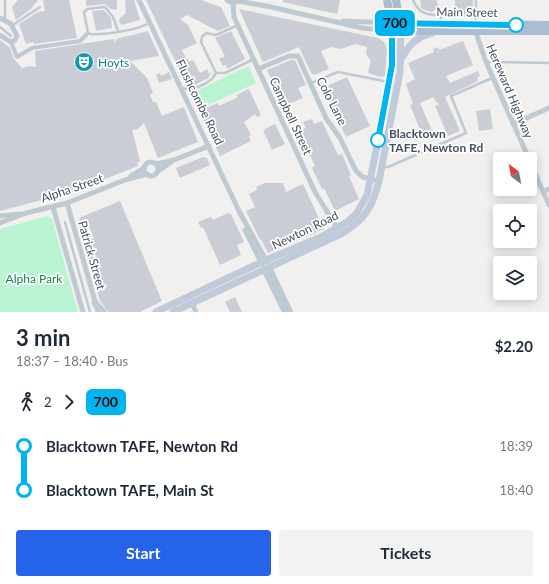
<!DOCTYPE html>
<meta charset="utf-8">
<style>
:root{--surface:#fff;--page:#f2f2f3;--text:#1f2937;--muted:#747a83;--accent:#2563eb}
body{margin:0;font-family:Lato,sans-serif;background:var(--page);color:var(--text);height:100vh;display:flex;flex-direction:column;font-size:15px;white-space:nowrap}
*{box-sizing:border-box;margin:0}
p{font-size:13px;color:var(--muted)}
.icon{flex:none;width:22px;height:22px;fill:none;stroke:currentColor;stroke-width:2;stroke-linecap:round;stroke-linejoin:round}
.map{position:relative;height:312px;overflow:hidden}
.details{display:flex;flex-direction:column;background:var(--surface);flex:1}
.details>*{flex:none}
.badge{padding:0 8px;border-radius:6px;font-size:14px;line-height:26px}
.needle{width:26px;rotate:328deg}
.buttons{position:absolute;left:493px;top:152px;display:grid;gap:8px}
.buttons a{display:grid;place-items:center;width:44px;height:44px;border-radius:4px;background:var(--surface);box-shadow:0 2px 10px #0003;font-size:20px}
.map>.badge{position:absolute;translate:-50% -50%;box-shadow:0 0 0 2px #fff}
.legs{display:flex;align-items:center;gap:6px;height:44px;padding:0 16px;font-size:13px}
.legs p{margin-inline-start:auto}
.headline{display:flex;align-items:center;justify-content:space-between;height:68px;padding:0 16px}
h1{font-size:22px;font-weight:700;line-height:30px}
.primary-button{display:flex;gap:8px;margin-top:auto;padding:8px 16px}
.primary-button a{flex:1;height:46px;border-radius:4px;background:var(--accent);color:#fff;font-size:16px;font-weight:700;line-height:46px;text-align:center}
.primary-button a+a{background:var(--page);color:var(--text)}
ul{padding:0 16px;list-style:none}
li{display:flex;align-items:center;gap:14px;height:44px;font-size:15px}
li i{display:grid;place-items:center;width:6px;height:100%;margin:0 5px;background:currentColor}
li i::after{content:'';width:10px;height:10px;margin:-5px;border:3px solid;border-radius:50%;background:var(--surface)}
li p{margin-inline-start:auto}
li:first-child i{background:linear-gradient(#0000 50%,currentColor 0)}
li:last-child i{background:linear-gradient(currentColor 50%,#0000 0)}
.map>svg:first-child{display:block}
</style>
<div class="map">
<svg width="549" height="312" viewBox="0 0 549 312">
<rect width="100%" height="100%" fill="#f2efef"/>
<g fill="#b9f4d2">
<polygon points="248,66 256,83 204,107 196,91"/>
<polygon points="47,216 52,219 78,312 0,312 0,229"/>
</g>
<g fill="#cacdd5">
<polygon points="18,0 38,0 30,10 16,20 12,7"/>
<polygon points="43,0 69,0 77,38 34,44 33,42 26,44 19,24 38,12 45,11"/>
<polygon points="86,0 117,0 117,10 111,9 105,4 86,6"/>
<polygon points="125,0 134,0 140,20 122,25 119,22 120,18 126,13"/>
<polygon points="146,0 201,0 221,7 230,26 218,31 187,15 180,19 188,25 197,43 182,50 186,59 188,59 189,62 193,60 200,73 207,69 209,74 212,72 208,78 197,84 187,86"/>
<polygon points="283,0 340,0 337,14 283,2"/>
<polygon points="420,0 436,0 439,7 432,12 425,10 421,8"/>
<polygon points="455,0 473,0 472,17 455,17"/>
<polygon points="239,9 378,38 384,42 387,49 385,75 382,77 370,74 368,72 371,61 366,54 367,47 355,44 341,49 331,47 321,51 329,69 314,75 311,73 299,47 263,62"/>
<polygon points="104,10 111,18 112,28 96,31 92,11"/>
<polygon points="148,31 159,56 130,61 147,78 153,93 150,95 153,102 156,102 162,116 184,107 198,142 158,158 144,123 138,129 132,130 140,161 137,163 138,166 75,191 0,211 0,40 10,48 14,59 22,68 29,66 36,67 35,51 114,39 115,44 116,39"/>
<polygon points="231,31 245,59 227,69 226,65 223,66 219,59 225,56 215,38"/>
<polygon points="463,41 473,65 446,76 450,83 478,71 480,76 477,78 478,81 445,97 460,131 448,136 435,106 439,105 433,97 420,103 433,133 423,137 410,105 413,104 406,84 415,79 408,63 434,52 433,49 438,47 439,50"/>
<polygon points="291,60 295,60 306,85 298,88 303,98 284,106 267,70"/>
<polygon points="169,72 172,79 159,83 156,75 160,73 161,76"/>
<polygon points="347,77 370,126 346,137 323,88"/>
<polygon points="249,89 261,115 257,117 255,114 244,122 251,135 249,136 251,141 220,156 199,111 218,103 219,106 238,97 236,95"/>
<polygon points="490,109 493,129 479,131 476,111"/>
<polygon points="312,119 314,124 322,121 338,155 342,154 351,175 349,176 359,199 335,211 324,188 322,189 312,168 315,166 301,136 298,137 297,132 306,128 303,122"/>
<polygon points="275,124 285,144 272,150 263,130"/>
<polygon points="203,157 207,158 210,165 180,178 176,168"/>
<polygon points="265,183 283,183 286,192 303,184 324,229 268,253 261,239 260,240 246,211 255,207 249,194 257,190 256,187"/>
<polygon points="120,201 162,301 140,312 108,312 100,301 85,250 91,248 89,240 94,238 89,226 87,226 85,221 81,223 79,218"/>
<polygon points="228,213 231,214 244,242 237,245 241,255 220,265 203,227 201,228 198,222 211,217 213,220"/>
<polygon points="235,297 242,312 230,312 225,302"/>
</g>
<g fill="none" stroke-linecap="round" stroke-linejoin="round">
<g stroke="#bec9d2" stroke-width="2.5">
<path d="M 413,0 C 419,14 427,15 440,15 L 442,23"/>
<polyline points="5,19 5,0"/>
<polyline points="475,23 476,0"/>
<polyline points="13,25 40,7"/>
<polyline points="0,27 11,36"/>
<path d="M 118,31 L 113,17 L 105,7 L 87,9 L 84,12 L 88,33 L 90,34 C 103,35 139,30 149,23"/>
<polyline points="487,62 549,63"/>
<polyline points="216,73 201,42 202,37 206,33 216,35 238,25"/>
<polyline points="216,73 225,73 254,59"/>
<polyline points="311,83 338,72 389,82"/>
<path d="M 182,88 C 191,92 212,83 216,73"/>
<polyline points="384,167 388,167 466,133 451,96 492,78"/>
<polyline points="65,222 90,312"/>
</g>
<polyline stroke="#bec9d2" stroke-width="4" points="11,42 17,57 32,48 80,41 88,33"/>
<g stroke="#bec9d2" stroke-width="5">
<polyline points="139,0 240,213 267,262"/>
<polyline points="227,0 233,3 238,1 271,7 362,28 393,31"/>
<polyline points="233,3 234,17 315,192 338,229"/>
<polyline points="0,18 11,24 17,36 15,40 11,42 0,35"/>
<polyline points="343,21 392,23"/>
<polyline points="475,30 486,62 529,159"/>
<polyline points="258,69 289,56 298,56 326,118 340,138 356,171 363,177 379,181"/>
<polyline points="513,124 549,108"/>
<polyline points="530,162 549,205"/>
<circle cx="151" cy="169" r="7"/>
<polyline points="156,164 174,160 209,146"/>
<polyline points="157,172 171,162"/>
<polyline points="131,176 144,168"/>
<polyline points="543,192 549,189"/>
<polyline points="67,203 98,312"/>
<polyline points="53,207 83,312"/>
<polyline points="0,216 21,214"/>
<polyline points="0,223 26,213 67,203 125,180 147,174"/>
<polyline points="245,230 262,264"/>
<polyline points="192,303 196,312"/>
</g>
<g stroke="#bec9d2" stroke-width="6">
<polyline points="269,267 290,312"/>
<polyline points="264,269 285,312"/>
</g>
<g stroke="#c0cbda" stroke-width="7">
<path d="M 402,58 C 409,44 417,37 432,33"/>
<polyline points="95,303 103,312"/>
<polyline points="156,312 266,260 321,237 347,222 357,213 367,195 390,82 393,56 393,31"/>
<path d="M 173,312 L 341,234 C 365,220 372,208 379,181 L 400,72 L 401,31"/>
</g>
<g stroke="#acbdd1" stroke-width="8">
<polyline points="387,0 393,31 549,31"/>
<polyline points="396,0 401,27"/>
<polyline points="392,23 549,25"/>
</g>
</g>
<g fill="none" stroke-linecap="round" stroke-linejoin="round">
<g stroke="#fff" stroke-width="9">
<polyline id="line-1" points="378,140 392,65 392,23 516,25"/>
</g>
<use href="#line-1" stroke="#00b5ef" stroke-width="6"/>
</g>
<defs>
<g id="theatre-disc" transform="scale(1)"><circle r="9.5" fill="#0f9aa8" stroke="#fff"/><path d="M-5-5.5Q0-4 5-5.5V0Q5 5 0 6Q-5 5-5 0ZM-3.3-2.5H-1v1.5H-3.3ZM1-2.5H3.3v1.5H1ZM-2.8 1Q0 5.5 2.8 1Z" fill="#fff"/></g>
</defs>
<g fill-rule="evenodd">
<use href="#theatre-disc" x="84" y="62"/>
</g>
<g fill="#fff" stroke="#00b5ef" stroke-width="2">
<circle cx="516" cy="25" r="7"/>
<circle cx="378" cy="140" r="7"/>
</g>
<g text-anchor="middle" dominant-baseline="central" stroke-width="3.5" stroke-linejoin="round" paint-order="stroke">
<g font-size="12" fill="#45515e" stroke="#fff">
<text transform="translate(467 12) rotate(1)">Main Street</text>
<text transform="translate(510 91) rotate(67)">Hereward Highway</text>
<text transform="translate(332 101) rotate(63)">Colo Lane</text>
<text transform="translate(200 102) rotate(64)">Flushcombe Road</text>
<text transform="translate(291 116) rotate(65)">Campbell Street</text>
<text transform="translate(72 188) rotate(-19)">Alpha Street</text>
<text transform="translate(305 230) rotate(-26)">Newton Road</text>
<text transform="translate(92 255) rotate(74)">Patrick Street</text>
</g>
<g font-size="12" fill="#0d838f" stroke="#fff" text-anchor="start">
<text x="98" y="62">Hoyts</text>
</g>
<g font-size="12" font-weight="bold" fill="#45515e" stroke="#fff" text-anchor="start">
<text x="389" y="133">Blacktown<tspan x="389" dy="14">TAFE, Newton Rd</tspan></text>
</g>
<g font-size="12" fill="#0e8850" stroke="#fff">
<text x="34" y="278">Alpha Park</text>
</g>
</g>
</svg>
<div class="buttons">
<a><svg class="needle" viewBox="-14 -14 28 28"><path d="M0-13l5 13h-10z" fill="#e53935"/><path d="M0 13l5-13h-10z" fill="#747a83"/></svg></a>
<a><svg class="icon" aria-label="locate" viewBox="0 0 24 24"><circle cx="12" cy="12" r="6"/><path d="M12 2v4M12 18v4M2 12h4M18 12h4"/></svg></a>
<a><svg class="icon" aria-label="layers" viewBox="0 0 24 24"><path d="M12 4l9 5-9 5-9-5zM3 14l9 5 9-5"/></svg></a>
</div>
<b class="badge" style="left:395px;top:23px;background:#00b5ef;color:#111">700</b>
</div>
<section class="details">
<div class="headline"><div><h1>3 min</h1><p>18:37 – 18:40 · Bus</p></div><b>$2.20</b></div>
<div class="legs"><svg class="icon" aria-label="walk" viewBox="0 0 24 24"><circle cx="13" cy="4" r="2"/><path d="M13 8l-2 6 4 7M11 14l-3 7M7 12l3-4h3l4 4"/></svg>2<svg class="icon" aria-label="forward" viewBox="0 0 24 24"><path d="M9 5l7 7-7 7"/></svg><b class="badge" style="background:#00b5ef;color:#111">700</b></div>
<ul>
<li><i style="color:#00b5ef"></i><b>Blacktown TAFE, Newton Rd</b><p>18:39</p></li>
<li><i style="color:#00b5ef"></i><b>Blacktown TAFE, Main St</b><p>18:40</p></li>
</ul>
<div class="primary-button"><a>Start</a><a>Tickets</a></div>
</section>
